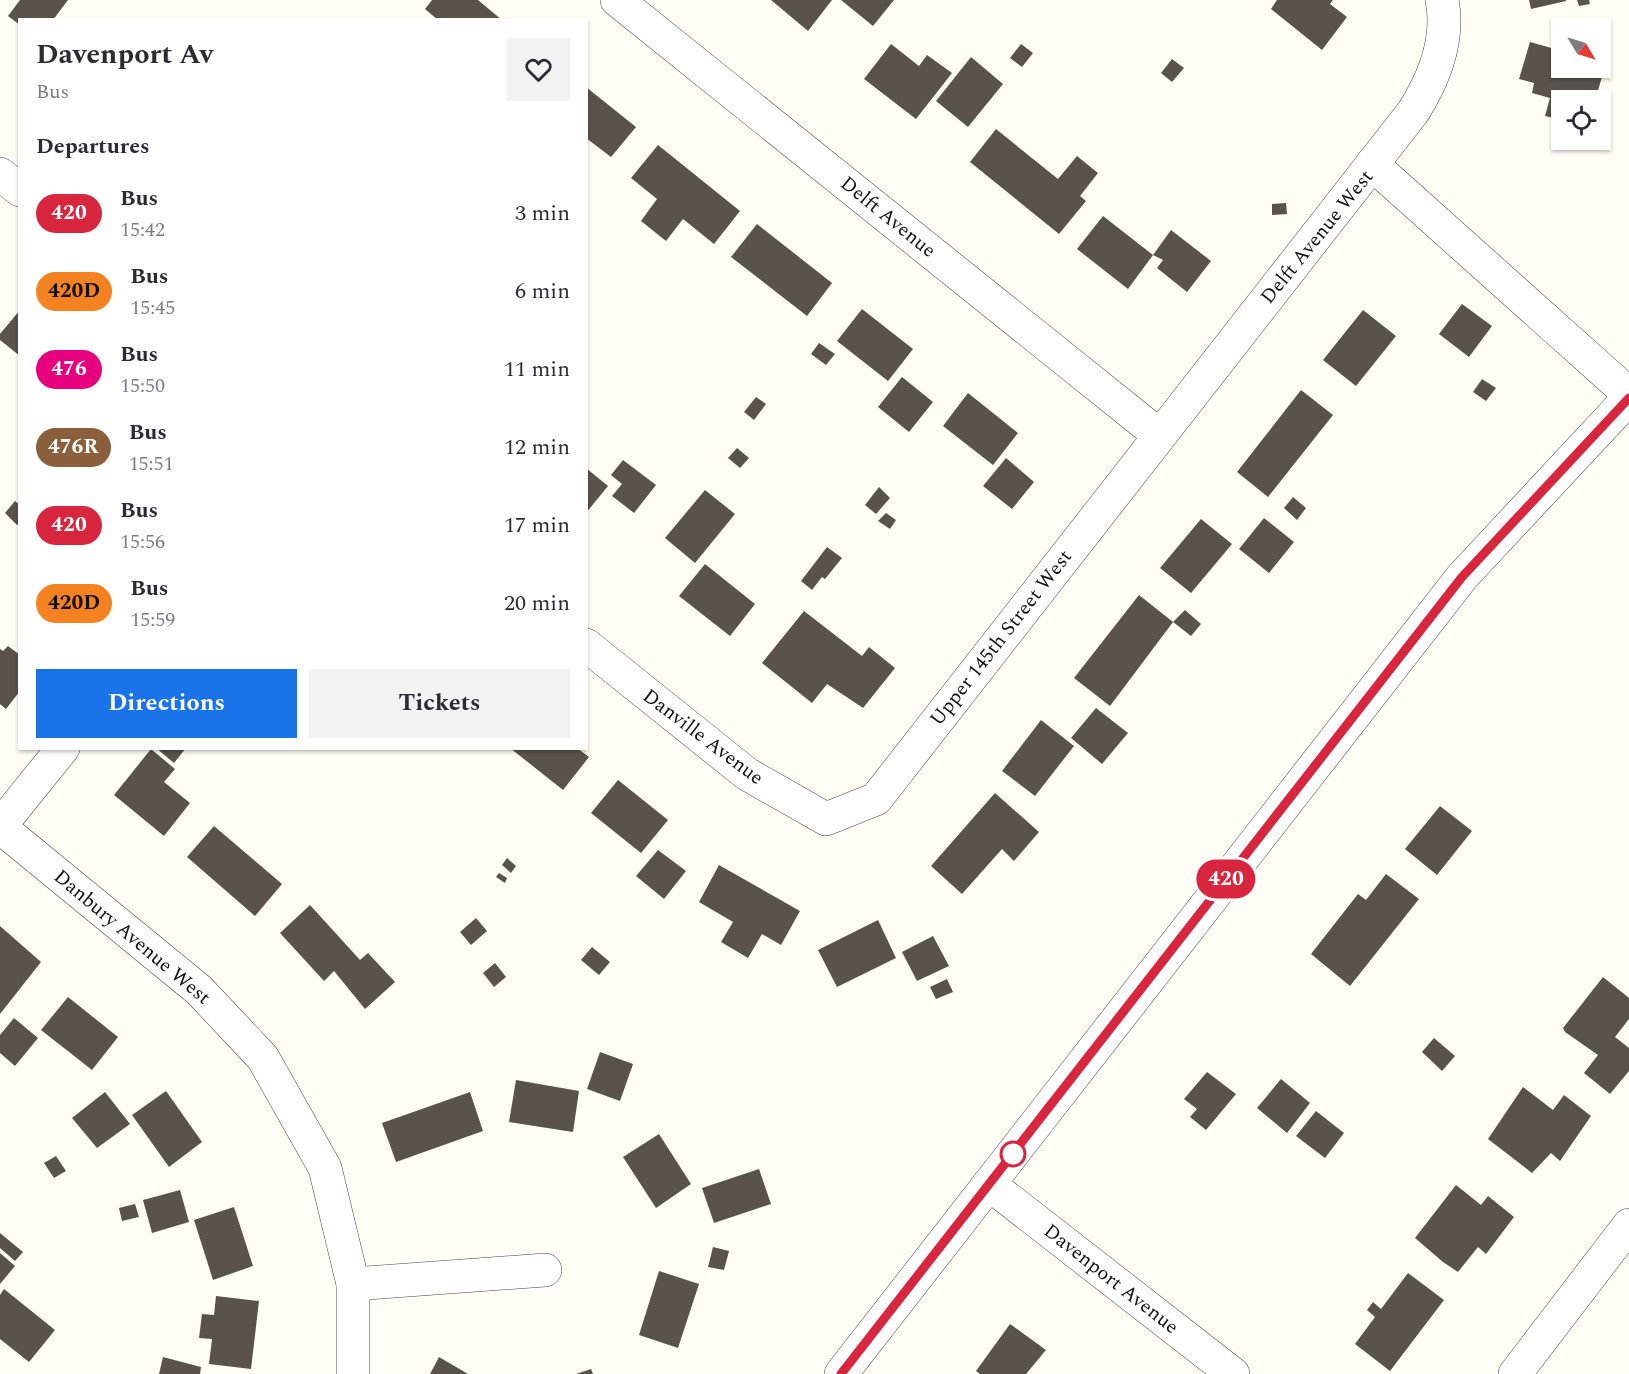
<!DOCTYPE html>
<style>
:root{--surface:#fff;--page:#f2f2f3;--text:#2b2b33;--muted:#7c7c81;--accent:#1a73e8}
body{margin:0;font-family:Spectral,serif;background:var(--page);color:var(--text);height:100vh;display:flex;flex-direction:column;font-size:22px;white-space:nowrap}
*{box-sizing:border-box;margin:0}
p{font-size:20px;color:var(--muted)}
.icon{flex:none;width:33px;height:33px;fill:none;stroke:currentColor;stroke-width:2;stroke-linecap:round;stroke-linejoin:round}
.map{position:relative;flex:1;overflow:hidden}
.details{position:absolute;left:18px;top:18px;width:570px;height:732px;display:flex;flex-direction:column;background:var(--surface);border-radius:0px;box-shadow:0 2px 4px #0004}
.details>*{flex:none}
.badge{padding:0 12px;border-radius:20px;font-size:21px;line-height:39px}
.needle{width:39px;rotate:128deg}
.tools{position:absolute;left:1551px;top:18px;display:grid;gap:12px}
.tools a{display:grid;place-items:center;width:60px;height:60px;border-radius:0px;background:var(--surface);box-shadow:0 2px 4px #0004;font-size:30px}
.map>.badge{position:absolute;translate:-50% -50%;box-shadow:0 0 0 3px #fff}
h2{padding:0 18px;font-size:22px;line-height:54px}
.round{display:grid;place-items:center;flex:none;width:63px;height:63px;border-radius:0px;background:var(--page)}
.overview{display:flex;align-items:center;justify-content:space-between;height:102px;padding:0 18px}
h1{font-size:28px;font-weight:700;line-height:45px}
.action{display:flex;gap:12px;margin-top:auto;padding:12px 18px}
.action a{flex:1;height:69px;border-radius:0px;background:var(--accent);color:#fff;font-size:24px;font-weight:700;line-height:69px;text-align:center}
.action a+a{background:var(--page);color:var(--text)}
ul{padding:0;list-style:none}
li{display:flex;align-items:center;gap:18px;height:78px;padding:0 18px}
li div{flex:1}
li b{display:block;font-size:22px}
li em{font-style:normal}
li .badge{min-width:66px;font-weight:700;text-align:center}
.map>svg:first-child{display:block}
</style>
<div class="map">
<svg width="1629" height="1374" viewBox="0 0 1629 1374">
<rect width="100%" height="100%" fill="#fffdf5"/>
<g fill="#5a524d">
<polygon points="20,0 68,0 53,20 20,20 20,25 8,16"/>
<polygon points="432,0 478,0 502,20 438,20 425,9"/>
<polygon points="771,0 832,0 808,31"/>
<polygon points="841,0 894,0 873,26"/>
<polygon points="1277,0 1333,0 1330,4 1347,17 1322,50 1271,9"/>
<polygon points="1529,0 1566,0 1566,1 1531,9"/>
<polygon points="1577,0 1589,0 1590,4 1579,6"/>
<polygon points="1530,42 1562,51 1562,68 1600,68 1600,61 1606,63 1597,94 1606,96 1601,113 1600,100 1562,100 1562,120 1545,116 1550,98 1532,93 1534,83 1519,79"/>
<polygon points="891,44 919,66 927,55 952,73 916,119 864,79"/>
<polygon points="1021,44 1033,53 1022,67 1010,58"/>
<polygon points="971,57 1003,84 968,127 936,101"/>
<polygon points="1172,59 1184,68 1172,82 1161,73"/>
<polygon points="586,87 636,127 611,157 586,138"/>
<polygon points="996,129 1058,179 1077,156 1098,173 1080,196 1086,201 1059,234 970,162"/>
<polygon points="658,145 740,211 714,244 683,219 666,241 641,221 657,199 631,178"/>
<polygon points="1286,203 1287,214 1272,215 1272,204"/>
<polygon points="1103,216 1153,255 1128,289 1077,249"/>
<polygon points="757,224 832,283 807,316 731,257"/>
<polygon points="1171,230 1211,261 1187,292 1157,268 1163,260 1153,255"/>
<polygon points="1462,304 1492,326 1469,357 1439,334"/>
<polygon points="862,309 913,349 888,381 837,341"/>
<polygon points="20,310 20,356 0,340 0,334"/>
<polygon points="1363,310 1396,336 1356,386 1323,360"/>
<polygon points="819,343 835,354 826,365 811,354"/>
<polygon points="902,377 933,402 909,432 878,407"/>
<polygon points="1482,379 1496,388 1486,401 1473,392"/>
<polygon points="1301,390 1333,415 1268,497 1237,472"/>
<polygon points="968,393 1018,433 993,465 943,426"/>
<polygon points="756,397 766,404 754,420 744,412"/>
<polygon points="737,448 749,458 740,468 728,458"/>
<polygon points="1006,458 1034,482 1012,509 983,486"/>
<polygon points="623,460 656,485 634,513 612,496 622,484 611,475"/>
<polygon points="586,468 608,486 586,513"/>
<polygon points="879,487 890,498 876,514 865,505"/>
<polygon points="705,490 735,514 695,563 665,538"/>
<polygon points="1293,497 1306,508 1297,520 1284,508"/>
<polygon points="15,501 20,505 20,522 17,525 5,513"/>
<polygon points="886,513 896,520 890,529 878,521"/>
<polygon points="1264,518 1294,542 1269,573 1239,549"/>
<polygon points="1201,519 1232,544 1191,593 1160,568"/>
<polygon points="827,547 842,558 825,579 822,577 812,590 801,581"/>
<polygon points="705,564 755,604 730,636 679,596"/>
<polygon points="1139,595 1173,622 1110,706 1074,678"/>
<polygon points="1185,610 1201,624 1191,636 1173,622"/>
<polygon points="804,611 862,656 869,647 895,668 863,708 827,684 812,703 762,663"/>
<polygon points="8,646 20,655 20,691 6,709 0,704 0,649 3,651"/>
<polygon points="1096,708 1128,733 1102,764 1071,738"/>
<polygon points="1041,720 1074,746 1035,796 1002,771"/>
<polygon points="156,748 186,748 174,763"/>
<polygon points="510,748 577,748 589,757 563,790"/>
<polygon points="151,749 175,769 164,782 190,803 164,836 114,795"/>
<polygon points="618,780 668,820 641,853 591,813"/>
<polygon points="995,793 1039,832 1014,861 1002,849 962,894 931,866"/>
<polygon points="1440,806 1472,831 1437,875 1405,849"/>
<polygon points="214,826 282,884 255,916 187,857"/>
<polygon points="658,850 686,871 664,899 636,876"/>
<polygon points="507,858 516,866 511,873 502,865"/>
<polygon points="719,865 800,911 781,945 762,934 748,958 721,942 733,922 699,902"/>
<polygon points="499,873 507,878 505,883 496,877"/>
<polygon points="1386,874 1419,899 1350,986 1311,954 1358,894 1366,900"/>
<polygon points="310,905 360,960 368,953 395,982 365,1009 334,971 324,981 280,933"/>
<polygon points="476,918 487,931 471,945 460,932"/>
<polygon points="878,920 896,958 837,987 818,950"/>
<polygon points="0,926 41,962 0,1014"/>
<polygon points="933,936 949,966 917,981 902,952"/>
<polygon points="592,947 610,962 599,975 581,960"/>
<polygon points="495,963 506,977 494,987 483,973"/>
<polygon points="1603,977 1629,998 1629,1019 1615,1037 1629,1048 1629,1071 1610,1094 1584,1073 1598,1055 1565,1032 1563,1028"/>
<polygon points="947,979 953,992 936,999 930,987"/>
<polygon points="68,997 118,1037 92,1070 41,1030"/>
<polygon points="14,1018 38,1038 15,1066 0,1053 0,1035"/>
<polygon points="1434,1038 1455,1056 1442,1071 1422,1052"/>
<polygon points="600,1052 633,1064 620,1101 587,1089"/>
<polygon points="1207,1072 1236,1094 1206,1130 1190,1117 1197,1109 1184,1099"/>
<polygon points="1281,1079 1310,1103 1287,1133 1257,1108"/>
<polygon points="516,1080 579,1091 573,1132 509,1122"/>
<polygon points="1523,1087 1553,1110 1564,1095 1591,1116 1560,1161 1551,1153 1532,1173 1488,1139"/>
<polygon points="166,1091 202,1142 169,1167 132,1115"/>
<polygon points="105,1092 130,1124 97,1148 72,1118"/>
<polygon points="470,1092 483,1131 396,1162 382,1123"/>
<polygon points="1316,1111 1344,1133 1325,1158 1296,1136"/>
<polygon points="659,1134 691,1184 656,1208 623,1157"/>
<polygon points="56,1156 66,1171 54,1178 44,1163"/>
<polygon points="759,1169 771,1204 714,1223 702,1188"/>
<polygon points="1456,1185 1481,1205 1488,1196 1514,1217 1486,1254 1478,1247 1458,1272 1443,1262 1415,1238"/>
<polygon points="180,1190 189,1222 152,1233 143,1200"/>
<polygon points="135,1204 139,1217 122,1221 119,1208"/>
<polygon points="234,1207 253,1266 213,1280 194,1220"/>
<polygon points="0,1233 23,1252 15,1261 0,1248"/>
<polygon points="713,1247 729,1251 724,1270 708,1267"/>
<polygon points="0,1253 15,1266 0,1284"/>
<polygon points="659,1271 699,1284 678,1348 639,1335"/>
<polygon points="1408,1273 1444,1300 1390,1371 1355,1344 1375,1317 1367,1310 1373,1302 1381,1309"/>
<polygon points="4,1289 55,1330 29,1362 0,1339 0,1295"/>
<polygon points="216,1296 259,1301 251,1369 209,1364 212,1339 199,1338 202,1314 214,1315"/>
<polygon points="1010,1324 1046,1350 1026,1374 980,1374 976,1371"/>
<polygon points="163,1357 201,1367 200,1374 159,1374"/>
<polygon points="439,1357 468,1374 430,1374"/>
<polygon points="591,1369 593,1374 576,1374"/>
</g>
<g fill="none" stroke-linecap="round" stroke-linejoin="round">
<g stroke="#444" stroke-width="34">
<g id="minor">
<polyline points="617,0 1159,435"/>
<polyline points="1372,164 1629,394"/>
<polyline points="0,174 20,190"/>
<path d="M 586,645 L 747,774 L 826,819 L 876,799 L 1413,112 C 1434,79 1450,41 1442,0"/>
<polyline points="0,826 63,748"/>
<polyline points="0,827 199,990 263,1058 325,1168 353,1284 353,1374"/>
<polyline points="989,1184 1233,1374"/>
<polyline points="353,1284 545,1270"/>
<polyline points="841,1374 1462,577 1629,398"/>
<polyline points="1515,1374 1629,1225"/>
</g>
</g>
<use href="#minor" stroke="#fff" stroke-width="33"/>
</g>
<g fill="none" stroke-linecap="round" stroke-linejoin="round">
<g stroke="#fff" stroke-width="14">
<polyline id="line" points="841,1374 1462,577 1629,398"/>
</g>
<use href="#line" stroke="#d7263d" stroke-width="9"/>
</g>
<circle fill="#fff" stroke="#d7263d" stroke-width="3" cx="1013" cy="1154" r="12"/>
<g text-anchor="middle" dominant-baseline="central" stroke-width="6" stroke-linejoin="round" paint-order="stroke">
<g font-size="20" fill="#111" stroke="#fff">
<text transform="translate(888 217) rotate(39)">Delft Avenue</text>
<text transform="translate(1317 237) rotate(-51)">Delft Avenue West</text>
<text transform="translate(1001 638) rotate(-52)">Upper 145th Street West</text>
<text transform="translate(703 737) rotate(37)">Danville Avenue</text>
<text transform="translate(132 937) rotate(40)">Danbury Avenue West</text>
<text transform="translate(1111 1279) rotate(38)">Davenport Avenue</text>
</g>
</g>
</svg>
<div class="tools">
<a><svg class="needle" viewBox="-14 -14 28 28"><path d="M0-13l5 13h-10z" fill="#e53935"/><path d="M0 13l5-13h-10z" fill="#7c7c81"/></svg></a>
<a><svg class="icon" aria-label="locate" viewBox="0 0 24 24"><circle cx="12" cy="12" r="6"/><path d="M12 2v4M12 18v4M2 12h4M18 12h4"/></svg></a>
</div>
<b class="badge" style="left:1226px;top:879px;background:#d7263d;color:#fff">420</b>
<section class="details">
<div class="overview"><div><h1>Davenport Av</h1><p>Bus</p></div><a class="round"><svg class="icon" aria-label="heart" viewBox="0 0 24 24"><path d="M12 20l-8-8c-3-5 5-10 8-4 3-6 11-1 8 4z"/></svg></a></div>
<h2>Departures</h2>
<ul>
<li><span class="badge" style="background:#d7263d;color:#fff">420</span><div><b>Bus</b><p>15:42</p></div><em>3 min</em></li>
<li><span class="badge" style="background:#f58220;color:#111">420D</span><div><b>Bus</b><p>15:45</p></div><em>6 min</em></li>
<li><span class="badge" style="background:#e6007e;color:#fff">476</span><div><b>Bus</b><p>15:50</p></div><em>11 min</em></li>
<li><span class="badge" style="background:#8b5e3c;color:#fff">476R</span><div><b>Bus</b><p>15:51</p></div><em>12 min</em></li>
<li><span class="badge" style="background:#d7263d;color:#fff">420</span><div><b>Bus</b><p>15:56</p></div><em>17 min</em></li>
<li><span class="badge" style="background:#f58220;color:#111">420D</span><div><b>Bus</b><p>15:59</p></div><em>20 min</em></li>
</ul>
<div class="action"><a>Directions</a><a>Tickets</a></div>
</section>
</div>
